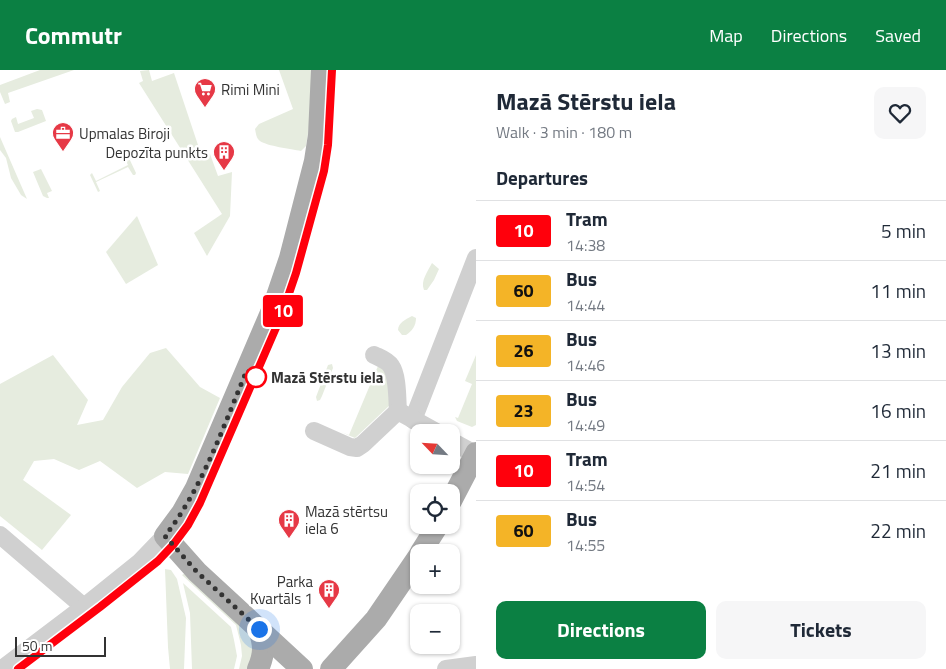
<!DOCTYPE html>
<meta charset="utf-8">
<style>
:root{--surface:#fff;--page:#f6f6f7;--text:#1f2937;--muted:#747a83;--line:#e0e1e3;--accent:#0b8043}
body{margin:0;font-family:"Titillium Web",sans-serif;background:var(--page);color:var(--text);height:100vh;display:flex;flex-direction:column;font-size:19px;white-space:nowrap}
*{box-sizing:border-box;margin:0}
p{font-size:16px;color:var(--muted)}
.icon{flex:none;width:28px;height:28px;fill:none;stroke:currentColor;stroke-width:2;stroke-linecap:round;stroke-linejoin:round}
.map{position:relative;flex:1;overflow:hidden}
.panel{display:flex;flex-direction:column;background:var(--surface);width:470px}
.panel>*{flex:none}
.badge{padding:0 10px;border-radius:4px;font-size:18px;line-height:32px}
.needle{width:32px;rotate:295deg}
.fabs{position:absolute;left:410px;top:354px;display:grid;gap:10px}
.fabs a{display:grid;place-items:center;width:50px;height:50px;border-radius:10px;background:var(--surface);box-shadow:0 1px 4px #0004;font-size:25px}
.scale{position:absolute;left:15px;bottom:12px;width:91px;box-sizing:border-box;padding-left:5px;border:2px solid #333;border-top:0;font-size:14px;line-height:18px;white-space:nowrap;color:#333;-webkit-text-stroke:4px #fff;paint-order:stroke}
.you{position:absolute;width:25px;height:25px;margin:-12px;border:4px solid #fff;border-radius:50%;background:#1a73e8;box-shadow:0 0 0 8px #1a73e833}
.map>.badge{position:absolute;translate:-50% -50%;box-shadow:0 0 0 2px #fff}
h2{padding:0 20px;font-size:19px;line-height:45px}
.round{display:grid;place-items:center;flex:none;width:52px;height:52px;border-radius:10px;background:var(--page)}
.overview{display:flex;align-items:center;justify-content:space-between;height:85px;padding:0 20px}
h1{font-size:24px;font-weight:700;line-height:38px}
.cta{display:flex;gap:10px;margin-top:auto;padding:10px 20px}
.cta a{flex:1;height:58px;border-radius:10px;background:var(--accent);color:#fff;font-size:20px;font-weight:700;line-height:58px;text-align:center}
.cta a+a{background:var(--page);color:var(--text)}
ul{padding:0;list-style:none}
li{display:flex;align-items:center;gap:15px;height:60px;padding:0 20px;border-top:1px solid var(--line)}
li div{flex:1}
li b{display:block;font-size:19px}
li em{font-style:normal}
li .badge{min-width:55px;font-weight:700;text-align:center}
header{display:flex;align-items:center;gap:30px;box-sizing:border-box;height:70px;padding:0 25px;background:var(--accent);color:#fff}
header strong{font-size:24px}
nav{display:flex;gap:28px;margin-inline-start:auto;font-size:18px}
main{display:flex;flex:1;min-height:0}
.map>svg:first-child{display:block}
</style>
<header>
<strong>Commutr</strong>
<nav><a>Map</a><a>Directions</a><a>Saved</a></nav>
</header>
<main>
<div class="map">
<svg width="476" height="599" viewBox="0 0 476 599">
<rect width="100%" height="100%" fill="#fff"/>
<g fill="#e6ecdf">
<polygon points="40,0 74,0 8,23 10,32 5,34 0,22 0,15"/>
<polygon points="149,0 152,11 174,3 202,87 210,84 218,106 232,102 230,146 207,186 194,163 222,144 139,13 143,11 140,1"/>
<path d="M 279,0 L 312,0 L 309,57 L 306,76 L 301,81 C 291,79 267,76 260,71 C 256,68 256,63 255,59 L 259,54 L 293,39 Z"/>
<polygon points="37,39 42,40 46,51 18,62 15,62 11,51 12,49 16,47 18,54 34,48 31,41"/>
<polygon points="0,67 27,129 21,125 11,108 6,88 0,80"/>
<polygon points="128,86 136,103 135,105 133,105 128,97 96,112 100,121 98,122 90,105 92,103 96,111 128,95 124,87"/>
<polygon points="41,99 52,121 47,123 49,128 47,128 43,126 33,102"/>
<polygon points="137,146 158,195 126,214 106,182"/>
<path d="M 432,193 L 439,199 L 434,210 L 427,220 L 424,220 C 420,211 428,201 432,193 Z"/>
<path d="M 412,246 L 416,248 C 416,256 412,261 406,265 L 402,265 L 398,260 C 398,253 406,249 412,246 Z"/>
<polygon points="166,278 200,317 220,328 188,404 165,402 137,418 100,391 79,400 54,389 34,391 23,410 71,445 42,480 0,446 0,314 53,285 88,330 77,355 103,350 122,317 150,283"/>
<polygon points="476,285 476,355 472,357 457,351 455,347 458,348 472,314 465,311"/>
<polygon points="369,289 388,299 391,334 355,368 341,362 349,365 378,296 368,291"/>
<polygon points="332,294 333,298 322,326 320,330 317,331 316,327 328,295"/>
<polygon points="165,499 171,500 177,509 186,548 184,599 170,599 168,577"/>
<polygon points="187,502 239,549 255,571 250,599 239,599 242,586 241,575 236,555 182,505"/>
<polygon points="183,513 231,557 234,570 237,586 234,599 192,599 190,543"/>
</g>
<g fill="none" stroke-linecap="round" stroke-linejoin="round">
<g stroke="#d0d0d0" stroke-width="18">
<path d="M 374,285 C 380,288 387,290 391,296 C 398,306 397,329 398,341"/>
<polyline points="413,350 476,188"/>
<polyline points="314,361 350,377 357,378 363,374 398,341 436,362"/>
<polyline points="451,371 475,384"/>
<polyline points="0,465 84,537"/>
<polyline points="2,599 84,537 140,492 165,466"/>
<polyline points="446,599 476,595"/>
</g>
<g stroke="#ababab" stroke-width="22">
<polyline points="451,431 476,383"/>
<polyline points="421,482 438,455"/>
<path d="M 258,599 C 265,583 264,575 259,559"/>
<polyline points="302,599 197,502 165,466 182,443 196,418 273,238 290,188 315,91 319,65 322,0"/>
<polyline points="331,599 376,549 419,486"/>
</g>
<polyline stroke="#888" stroke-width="1" points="18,599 100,537 158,491 173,475 188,455 201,433 282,243 296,203 324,101 328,75 332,0"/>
</g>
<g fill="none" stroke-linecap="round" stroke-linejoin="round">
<g stroke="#fff" stroke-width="11">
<polyline id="line" points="18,599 100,537 158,491 173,475 188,455 200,433 282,244 296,203 324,101 328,75 332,0"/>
</g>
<use href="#line" stroke="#ff000c" stroke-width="8"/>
<path stroke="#333" stroke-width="5" stroke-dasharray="0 9" d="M 256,307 L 247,300 C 223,357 203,417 165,466 L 197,502 L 259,559"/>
</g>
<defs>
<g id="supermarket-pin" transform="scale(1.125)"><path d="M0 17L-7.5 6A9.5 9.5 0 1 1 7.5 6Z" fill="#e63946" stroke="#fff"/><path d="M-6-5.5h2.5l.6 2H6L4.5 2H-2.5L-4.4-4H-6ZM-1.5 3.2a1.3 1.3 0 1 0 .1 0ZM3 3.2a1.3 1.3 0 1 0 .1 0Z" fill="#fff"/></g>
<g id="office-pin" transform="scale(1.125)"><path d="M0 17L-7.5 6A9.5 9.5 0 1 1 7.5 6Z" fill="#e63946" stroke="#fff"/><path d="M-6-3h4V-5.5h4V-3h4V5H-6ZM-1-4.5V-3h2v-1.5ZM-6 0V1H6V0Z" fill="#fff"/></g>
<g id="building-pin" transform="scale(1.125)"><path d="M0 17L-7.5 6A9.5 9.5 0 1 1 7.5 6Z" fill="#e63946" stroke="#fff"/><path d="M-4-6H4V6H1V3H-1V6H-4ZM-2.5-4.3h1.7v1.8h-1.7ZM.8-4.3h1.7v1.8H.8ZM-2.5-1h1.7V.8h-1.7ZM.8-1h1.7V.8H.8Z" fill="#fff"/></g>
</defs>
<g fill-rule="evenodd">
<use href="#supermarket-pin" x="205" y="19"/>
<use href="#office-pin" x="63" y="63"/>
<use href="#building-pin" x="224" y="82"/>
<use href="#building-pin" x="289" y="450"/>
<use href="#building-pin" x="329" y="520"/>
</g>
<circle fill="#fff" stroke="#ff000c" stroke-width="2.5" cx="256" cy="307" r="10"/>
<g text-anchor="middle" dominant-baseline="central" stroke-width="5" stroke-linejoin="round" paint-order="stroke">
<g font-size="15" fill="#333" stroke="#fff" text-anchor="start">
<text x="221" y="19">Rimi Mini</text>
<text x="79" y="63">Upmalas Biroji</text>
<text x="208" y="82" text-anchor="end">Depozīta punkts</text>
<text x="305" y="441">Mazā stērtsu<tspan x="305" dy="17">iela 6</tspan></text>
<text x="313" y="511" text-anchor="end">Parka<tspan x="313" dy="17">Kvartāls 1</tspan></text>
</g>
<g font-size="15" font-weight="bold" fill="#333" stroke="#fff" text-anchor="start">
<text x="271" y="307">Mazā Stērstu iela</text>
</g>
</g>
</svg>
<div class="fabs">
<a><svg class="needle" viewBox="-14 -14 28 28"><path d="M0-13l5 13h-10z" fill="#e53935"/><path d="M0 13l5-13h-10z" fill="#747a83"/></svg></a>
<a><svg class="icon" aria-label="locate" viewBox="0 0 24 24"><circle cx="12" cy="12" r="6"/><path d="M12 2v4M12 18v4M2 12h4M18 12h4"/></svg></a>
<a>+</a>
<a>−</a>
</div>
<div class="scale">50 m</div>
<div class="you" style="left:259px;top:559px"></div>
<b class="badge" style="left:283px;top:241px;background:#ff000c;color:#fff">10</b>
</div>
<section class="panel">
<div class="overview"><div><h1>Mazā Stērstu iela</h1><p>Walk · 3 min · 180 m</p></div><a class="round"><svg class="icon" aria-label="heart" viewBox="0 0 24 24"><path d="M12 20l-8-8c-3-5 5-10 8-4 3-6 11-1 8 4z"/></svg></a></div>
<h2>Departures</h2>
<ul>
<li><span class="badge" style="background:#ff000c;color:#fff">10</span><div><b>Tram</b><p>14:38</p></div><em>5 min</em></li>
<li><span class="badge" style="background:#f4b427;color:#111">60</span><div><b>Bus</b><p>14:44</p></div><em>11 min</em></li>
<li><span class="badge" style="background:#f4b427;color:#111">26</span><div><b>Bus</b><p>14:46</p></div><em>13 min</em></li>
<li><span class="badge" style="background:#f4b427;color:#111">23</span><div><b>Bus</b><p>14:49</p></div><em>16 min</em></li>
<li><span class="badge" style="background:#ff000c;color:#fff">10</span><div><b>Tram</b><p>14:54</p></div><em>21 min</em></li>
<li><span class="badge" style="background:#f4b427;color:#111">60</span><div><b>Bus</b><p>14:55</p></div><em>22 min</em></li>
</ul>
<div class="cta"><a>Directions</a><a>Tickets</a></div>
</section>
</main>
